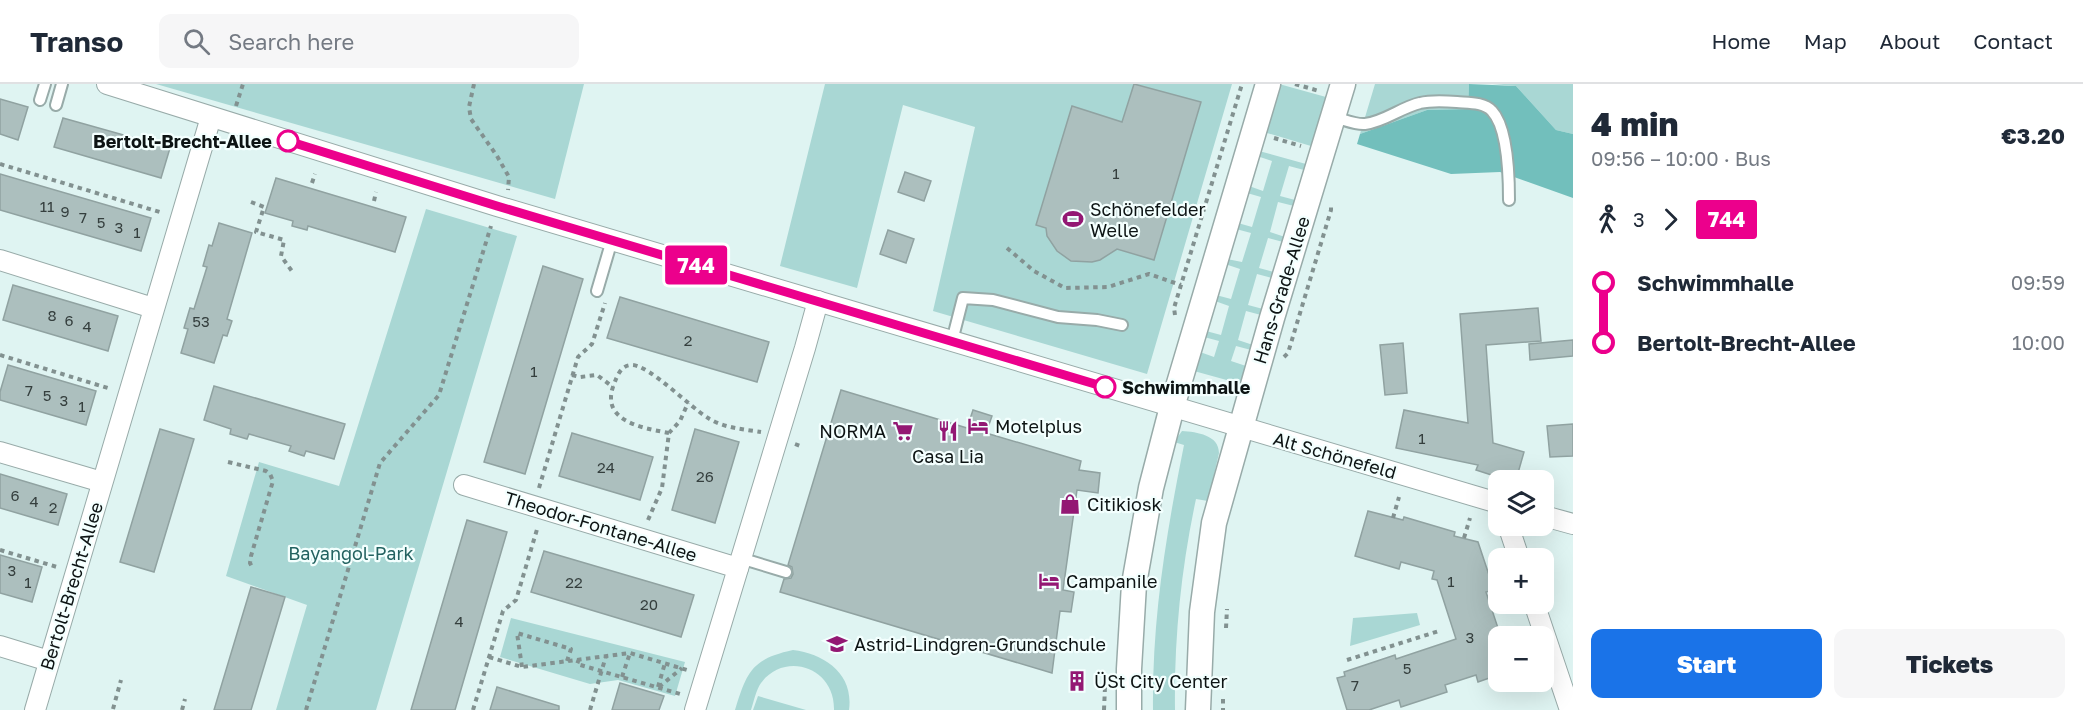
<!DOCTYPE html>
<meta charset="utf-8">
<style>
:root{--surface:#fff;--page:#f6f6f7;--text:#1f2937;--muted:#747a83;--line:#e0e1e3;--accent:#1a73e8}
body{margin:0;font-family:"Golos Text",sans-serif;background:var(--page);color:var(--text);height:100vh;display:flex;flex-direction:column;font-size:22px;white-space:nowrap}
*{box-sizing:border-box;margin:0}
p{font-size:20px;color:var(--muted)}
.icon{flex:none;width:33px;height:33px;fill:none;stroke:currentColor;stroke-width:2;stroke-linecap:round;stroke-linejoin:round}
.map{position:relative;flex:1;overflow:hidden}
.drawer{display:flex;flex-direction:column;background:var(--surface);width:510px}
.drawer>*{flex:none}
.badge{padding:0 12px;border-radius:4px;font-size:21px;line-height:39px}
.controls{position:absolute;left:1488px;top:386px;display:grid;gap:12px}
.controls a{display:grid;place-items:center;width:66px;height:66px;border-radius:12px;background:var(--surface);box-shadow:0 6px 24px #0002;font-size:30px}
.map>.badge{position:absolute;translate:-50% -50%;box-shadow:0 0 0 3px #fff}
.legs{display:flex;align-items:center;gap:9px;height:66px;padding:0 18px;font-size:20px}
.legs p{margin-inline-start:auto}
.headline{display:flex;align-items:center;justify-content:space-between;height:102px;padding:0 18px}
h1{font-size:33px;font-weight:800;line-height:45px}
.cta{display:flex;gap:12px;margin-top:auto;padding:12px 18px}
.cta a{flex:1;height:69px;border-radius:12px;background:var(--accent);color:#fff;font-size:24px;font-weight:800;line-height:69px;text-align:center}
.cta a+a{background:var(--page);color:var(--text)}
ul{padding:0 18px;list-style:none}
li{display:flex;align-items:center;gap:21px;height:60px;font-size:22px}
li i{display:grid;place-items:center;width:9px;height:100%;margin:0 8px;background:currentColor}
li i::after{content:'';width:15px;height:15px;margin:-8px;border:4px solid;border-radius:50%;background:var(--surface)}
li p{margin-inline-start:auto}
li:first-child i{background:linear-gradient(#0000 50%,currentColor 0)}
li:last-child i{background:linear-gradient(currentColor 50%,#0000 0)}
header{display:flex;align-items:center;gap:36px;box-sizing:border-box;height:84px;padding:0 30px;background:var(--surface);border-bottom:2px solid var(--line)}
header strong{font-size:28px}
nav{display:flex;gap:33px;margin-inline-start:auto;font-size:21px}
.search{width:420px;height:54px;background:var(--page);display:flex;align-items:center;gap:15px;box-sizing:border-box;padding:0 21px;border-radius:12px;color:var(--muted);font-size:22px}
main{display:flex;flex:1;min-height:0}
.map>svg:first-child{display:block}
</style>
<header>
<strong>Transo</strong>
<div class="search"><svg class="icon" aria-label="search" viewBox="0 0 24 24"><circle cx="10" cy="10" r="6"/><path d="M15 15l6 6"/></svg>Search here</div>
<nav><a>Home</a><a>Map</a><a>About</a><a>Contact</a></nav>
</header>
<main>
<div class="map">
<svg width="1573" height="626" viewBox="0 0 1573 626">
<rect width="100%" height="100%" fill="#dff4f2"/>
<g fill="#a9d7d4">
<polygon points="156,0 584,0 555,115"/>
<polygon points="825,0 1232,0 1147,290 933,227 975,43 903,21 857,204 780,182"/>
<polygon points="1279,0 1326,13 1311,62 1264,48"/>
<polygon points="1375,0 1469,0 1468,25 1427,26 1360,50"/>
<polygon points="1492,0 1573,0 1573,50 1556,46 1516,2"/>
<polygon points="1259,67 1306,80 1304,86 1289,82 1280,112 1295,116 1294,122 1278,118 1270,148 1285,153 1283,158 1268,154 1259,184 1274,188 1272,194 1257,190 1248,221 1263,225 1261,231 1246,227 1238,256 1253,261 1251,266 1236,262 1231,277 1246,282 1241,300 1194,287 1200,268 1214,273 1219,257 1204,253 1206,247 1221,251 1229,222 1215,217 1216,211 1231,215 1240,185 1225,180 1227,175 1242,178 1251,149 1236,145 1238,139 1252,143 1261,113 1247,109 1249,102 1263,107 1272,77 1257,72"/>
<polygon points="426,125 517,152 376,626 276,626 307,521 226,492 259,378 339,402"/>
<path d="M 1182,347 C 1197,348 1219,351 1219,369 L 1208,417 L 1196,415 C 1181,485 1174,555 1175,626 L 1153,626 C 1152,534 1166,451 1184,361 L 1174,358 Z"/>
<polygon points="1417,529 1420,541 1350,562 1353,534"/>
<polygon points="511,534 685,578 675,612 618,596 590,600 500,573"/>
<path d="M 793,566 C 825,570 854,590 849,626 L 834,626 C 835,583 785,567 761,599 C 756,606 754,617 751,626 L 735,626 C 747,587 752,575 793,566 Z"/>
<polygon points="758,612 806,626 753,626"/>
</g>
<polygon fill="#72bfbc" points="1469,0 1516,2 1556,46 1573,50 1573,114 1500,88 1451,90 1357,60 1360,50 1427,26 1468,25"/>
<g fill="#acbfbe" stroke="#90a2a1" stroke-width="1.5">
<polygon points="1134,0 1201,18 1154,176 1117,165 1100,176 1092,178 1071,177 1057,167 1047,152 1046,144 1036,141 1072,22 1122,38"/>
<polygon points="0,15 28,23 18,56 0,50"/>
<polygon points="63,34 170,64 161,94 54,63"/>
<polygon points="905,88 931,97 924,117 898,108"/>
<polygon points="0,90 151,134 141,167 0,126"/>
<polygon points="276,94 406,133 395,168 308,142 307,146 292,142 293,137 265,129"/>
<polygon points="219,139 252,149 227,235 232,237 227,252 223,251 214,279 181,269 188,245 184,244 190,224 194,225 207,183 203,182 209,161 212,162"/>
<polygon points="888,146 914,155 906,179 880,170"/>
<polygon points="543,182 583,195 525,390 484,378"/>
<polygon points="13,201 118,232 108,267 3,236"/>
<polygon points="620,213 769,258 757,298 607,254"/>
<polygon points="1538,224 1541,257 1486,261 1493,359 1524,368 1516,396 1507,396 1476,386 1478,381 1396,364 1404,326 1468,339 1460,230"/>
<polygon points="1573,256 1573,272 1530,276 1529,260"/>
<polygon points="1403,259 1407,309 1385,311 1380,261"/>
<polygon points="8,281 96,307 86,341 0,316 0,308"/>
<polygon points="214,302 345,340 334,375 306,367 304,372 289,367 291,362 249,350 247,355 230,350 231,345 204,336"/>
<polygon points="841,306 967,344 973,326 992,332 986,349 1081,377 1079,386 1100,389 1098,409 1077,406 1063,506 1074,508 1071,528 1060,527 1052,589 780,508 784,495 791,494 793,490 792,483 788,481"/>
<polygon points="1573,340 1573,372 1550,373 1547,342"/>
<polygon points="160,345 194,355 154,488 120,478"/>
<polygon points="695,345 739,358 715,439 672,426"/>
<polygon points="572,349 653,373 640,416 559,392"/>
<polygon points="0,390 67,410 58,441 0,424"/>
<polygon points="1368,427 1403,436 1404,433 1455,448 1454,452 1478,458 1494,506 1486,508 1498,544 1498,591 1478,598 1476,591 1445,601 1447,608 1401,623 1399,616 1369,626 1347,626 1337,594 1345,592 1344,588 1395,571 1396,575 1456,555 1437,496 1432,495 1434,487 1401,478 1399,485 1355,472"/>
<polygon points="467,436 507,448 455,626 411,626"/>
<polygon points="544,467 694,511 681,553 531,508"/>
<polygon points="0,471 42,483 32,518 0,509"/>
<polygon points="251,503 285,513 251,626 214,626"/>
<polygon points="620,599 664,612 659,626 612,626"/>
<polygon points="497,603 559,622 559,626 490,626"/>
</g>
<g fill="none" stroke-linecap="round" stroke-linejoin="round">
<g stroke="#98aba9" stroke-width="14">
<g id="service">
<polyline points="40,16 45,0"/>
<polyline points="56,21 62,0"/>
<path d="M 1333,33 C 1343,35 1355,41 1365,40 C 1384,38 1402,23 1420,19 C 1432,16 1445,17 1457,18 C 1468,19 1484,18 1492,27 C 1508,44 1509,93 1509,116"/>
<polyline points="597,207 612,156"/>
<polyline points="952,257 963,214 993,216 1058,233 1097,236 1122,241"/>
<polyline points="740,474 786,488"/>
</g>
</g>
<g stroke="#98aba9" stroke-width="22">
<g id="minor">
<polyline points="107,0 497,122 1498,419"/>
<polyline points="0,176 153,224"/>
<polyline points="0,368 102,398"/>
<polyline points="464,401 738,484"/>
<polyline points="1544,432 1573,440"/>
<polyline points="1508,441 1519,474"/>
<polyline points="1534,519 1570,626"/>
<polyline points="0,562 49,577"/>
<polyline points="35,626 211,33"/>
<polyline points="695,626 805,264 818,217"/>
</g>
</g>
<g stroke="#98aba9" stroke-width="27">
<g id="tertiary">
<polyline points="1129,626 1129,585 1134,500 1151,404 1172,323 1268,0"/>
<polyline points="1198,626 1202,528 1214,439 1272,234 1343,0"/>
</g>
</g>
<g stroke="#829190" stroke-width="4" stroke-dasharray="4.5 4.5" stroke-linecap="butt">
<polyline points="474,0 469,23 471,35 497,72 509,93 508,106"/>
<polyline points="1295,0 1319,7"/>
<polyline points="236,22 243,0"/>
<polyline points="1274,54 1301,62"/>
<polyline points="0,80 163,129"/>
<polyline points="312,99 315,90"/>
<polyline points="374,117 376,108"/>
<polyline points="251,118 264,123 256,148 284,156 281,172 294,190"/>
<polyline points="1007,164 1034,187 1065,204 1108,203 1149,190 1181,201"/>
<polyline points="1175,231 1174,224 1242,0"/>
<polyline points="0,271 111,305"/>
<polyline points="1284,273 1288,269 1331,126 1331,120"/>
<polyline points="572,291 580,293 597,291 613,303"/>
<path d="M 669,349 C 649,345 610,340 611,313 C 611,307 614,300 616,295 C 619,288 623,281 632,281 C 649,281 690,323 708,334 C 724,344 742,345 761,348"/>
<polyline points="795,360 803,363"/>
<polyline points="228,378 266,387 270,390 273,397 251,472 250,479 252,483"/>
<polyline points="539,404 578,273 592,260 605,219"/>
<polyline points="1393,434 1399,413"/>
<polyline points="648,436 662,404 669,349 680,337 688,319"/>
<polyline points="1464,454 1470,434"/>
<polyline points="0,466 57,483"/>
<polyline points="1226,544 1227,525"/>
<polyline points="489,573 522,583 630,569 687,586"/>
<polyline points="579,575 577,580 680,610"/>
<polyline points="1347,576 1439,547"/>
<polyline points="522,583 517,549 571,565 567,577"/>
<polyline points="622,593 630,569"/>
<polyline points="658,603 665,579"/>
<polyline points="659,603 682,584"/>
<polyline points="1223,615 1223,626"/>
<polyline points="113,625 121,596"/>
<polyline points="182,626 185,615"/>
<polyline points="306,626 380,379 439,311 491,142"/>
<polyline points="473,626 503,527 516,516 538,442"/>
<polyline points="590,626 606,572"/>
<polyline points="1104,626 1105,603"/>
</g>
<use href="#service" stroke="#fff" stroke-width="10"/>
<use href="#minor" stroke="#fff" stroke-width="20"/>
<use href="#tertiary" stroke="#fff" stroke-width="24"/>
</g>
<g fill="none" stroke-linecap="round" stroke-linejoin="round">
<g stroke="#fff" stroke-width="14">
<polyline id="line-1" points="288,57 497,122 1105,303"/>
</g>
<use href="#line-1" stroke="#ec008c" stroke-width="9"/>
</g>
<defs>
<g id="stadium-bare" transform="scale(1.62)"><path d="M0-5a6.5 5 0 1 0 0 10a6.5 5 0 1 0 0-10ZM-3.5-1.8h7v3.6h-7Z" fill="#931873" stroke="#f3fffe" stroke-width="2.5" paint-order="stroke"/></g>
<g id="hotel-bare" transform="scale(1.62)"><path d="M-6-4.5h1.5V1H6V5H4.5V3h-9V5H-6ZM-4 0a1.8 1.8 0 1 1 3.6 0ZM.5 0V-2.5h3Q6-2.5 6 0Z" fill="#931873" stroke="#f3fffe" stroke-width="2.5" paint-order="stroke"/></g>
<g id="supermarket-bare" transform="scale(1.62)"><path d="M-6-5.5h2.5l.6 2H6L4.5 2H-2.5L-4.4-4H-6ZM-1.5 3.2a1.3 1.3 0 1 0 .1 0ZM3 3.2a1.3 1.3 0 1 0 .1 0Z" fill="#931873" stroke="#f3fffe" stroke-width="2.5" paint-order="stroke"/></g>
<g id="restaurant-bare" transform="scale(1.62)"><path d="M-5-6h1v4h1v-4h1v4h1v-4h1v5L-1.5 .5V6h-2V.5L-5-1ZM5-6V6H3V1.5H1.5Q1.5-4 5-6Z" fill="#931873" stroke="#f3fffe" stroke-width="2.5" paint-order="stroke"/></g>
<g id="shop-bare" transform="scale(1.62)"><path d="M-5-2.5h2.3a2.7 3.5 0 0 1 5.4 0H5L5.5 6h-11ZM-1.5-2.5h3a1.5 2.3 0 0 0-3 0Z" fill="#931873" stroke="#f3fffe" stroke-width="2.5" paint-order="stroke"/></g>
<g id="school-bare" transform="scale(1.62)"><path d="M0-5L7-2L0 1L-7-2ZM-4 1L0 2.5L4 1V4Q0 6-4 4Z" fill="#931873" stroke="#f3fffe" stroke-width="2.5" paint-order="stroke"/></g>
<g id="building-bare" transform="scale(1.62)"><path d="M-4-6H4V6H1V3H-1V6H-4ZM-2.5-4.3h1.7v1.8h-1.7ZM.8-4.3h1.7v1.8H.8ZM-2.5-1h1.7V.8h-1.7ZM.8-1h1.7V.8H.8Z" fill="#931873" stroke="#f3fffe" stroke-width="2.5" paint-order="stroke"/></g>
</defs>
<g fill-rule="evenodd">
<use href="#stadium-bare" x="1073" y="135"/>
<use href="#hotel-bare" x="978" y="342"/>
<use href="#supermarket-bare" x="903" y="347"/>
<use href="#restaurant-bare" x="948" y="347"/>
<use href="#shop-bare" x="1070" y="420"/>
<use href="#hotel-bare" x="1049" y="497"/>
<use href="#school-bare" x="837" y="560"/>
<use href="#building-bare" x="1077" y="597"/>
</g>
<g fill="#fff" stroke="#ec008c" stroke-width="3">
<circle cx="288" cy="57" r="10"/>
<circle cx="1105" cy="303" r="10"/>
</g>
<g text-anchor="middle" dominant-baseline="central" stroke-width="4.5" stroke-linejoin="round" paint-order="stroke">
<g font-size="15" fill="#353f3e">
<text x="1116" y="89">1</text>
<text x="47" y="122">11</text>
<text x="65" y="127">9</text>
<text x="83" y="133">7</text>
<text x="101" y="138">5</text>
<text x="119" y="143">3</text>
<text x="137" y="148">1</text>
<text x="52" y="231">8</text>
<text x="69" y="236">6</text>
<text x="201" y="237">53</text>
<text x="87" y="242">4</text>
<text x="688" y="256">2</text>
<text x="534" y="287">1</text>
<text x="29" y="306">7</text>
<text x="47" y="311">5</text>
<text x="64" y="316">3</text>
<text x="82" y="322">1</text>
<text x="1422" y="354">1</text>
<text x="606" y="383">24</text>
<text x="705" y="392">26</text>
<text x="15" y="411">6</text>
<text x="34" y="417">4</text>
<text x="53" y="423">2</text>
<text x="12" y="486">3</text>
<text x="1451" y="497">1</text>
<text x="28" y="498">1</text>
<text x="574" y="498">22</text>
<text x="649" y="520">20</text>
<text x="459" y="537">4</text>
<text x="1470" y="553">3</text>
<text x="1407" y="584">5</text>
<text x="1355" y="601">7</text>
</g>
<g font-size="18" font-weight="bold" fill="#0d1414" stroke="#f3fffe" text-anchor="end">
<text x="272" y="57">Bertolt-Brecht-Allee</text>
<text x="1122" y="303" text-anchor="start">Schwimmhalle</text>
</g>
<g font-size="18" fill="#0d1414" stroke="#f3fffe" text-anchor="start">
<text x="1090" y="125">Schönefelder<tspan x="1090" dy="21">Welle</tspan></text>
<text x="995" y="342">Motelplus</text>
<text x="886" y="347" text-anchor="end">NORMA</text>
<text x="948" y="372" text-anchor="middle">Casa Lia</text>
<text x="1087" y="420">Citikiosk</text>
<text x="1066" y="497">Campanile</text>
<text x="854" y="560">Astrid-Lindgren-Grundschule</text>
<text x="1094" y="597">ÜSt City Center</text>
</g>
<g font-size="18" fill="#0d1414" stroke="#f3fffe">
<text transform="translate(1281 206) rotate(-73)">Hans-Grade-Allee</text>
<text transform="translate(1335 371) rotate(16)">Alt Schönefeld</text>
<text transform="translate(601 442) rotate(17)">Theodor-Fontane-Allee</text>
<text transform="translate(71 502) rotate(-73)">Bertolt-Brecht-Allee</text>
</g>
<g font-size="18" fill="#226260" stroke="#f3fffe">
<text x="351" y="469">Bayangol-Park</text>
</g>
</g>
</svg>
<div class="controls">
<a><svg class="icon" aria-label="layers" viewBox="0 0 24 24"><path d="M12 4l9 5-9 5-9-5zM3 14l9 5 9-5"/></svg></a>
<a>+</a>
<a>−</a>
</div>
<b class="badge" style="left:696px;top:181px;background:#ec008c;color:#fff">744</b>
</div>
<section class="drawer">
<div class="headline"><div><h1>4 min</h1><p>09:56 – 10:00 · Bus</p></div><b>€3.20</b></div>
<div class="legs"><svg class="icon" aria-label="walk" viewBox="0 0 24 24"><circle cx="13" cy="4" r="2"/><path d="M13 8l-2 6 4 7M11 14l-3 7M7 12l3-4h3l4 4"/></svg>3<svg class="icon" aria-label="forward" viewBox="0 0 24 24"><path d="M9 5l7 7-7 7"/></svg><b class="badge" style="background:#ec008c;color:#fff">744</b></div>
<ul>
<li><i style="color:#ec008c"></i><b>Schwimmhalle</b><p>09:59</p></li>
<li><i style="color:#ec008c"></i><b>Bertolt-Brecht-Allee</b><p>10:00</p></li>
</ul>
<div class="cta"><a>Start</a><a>Tickets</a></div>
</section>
</main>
